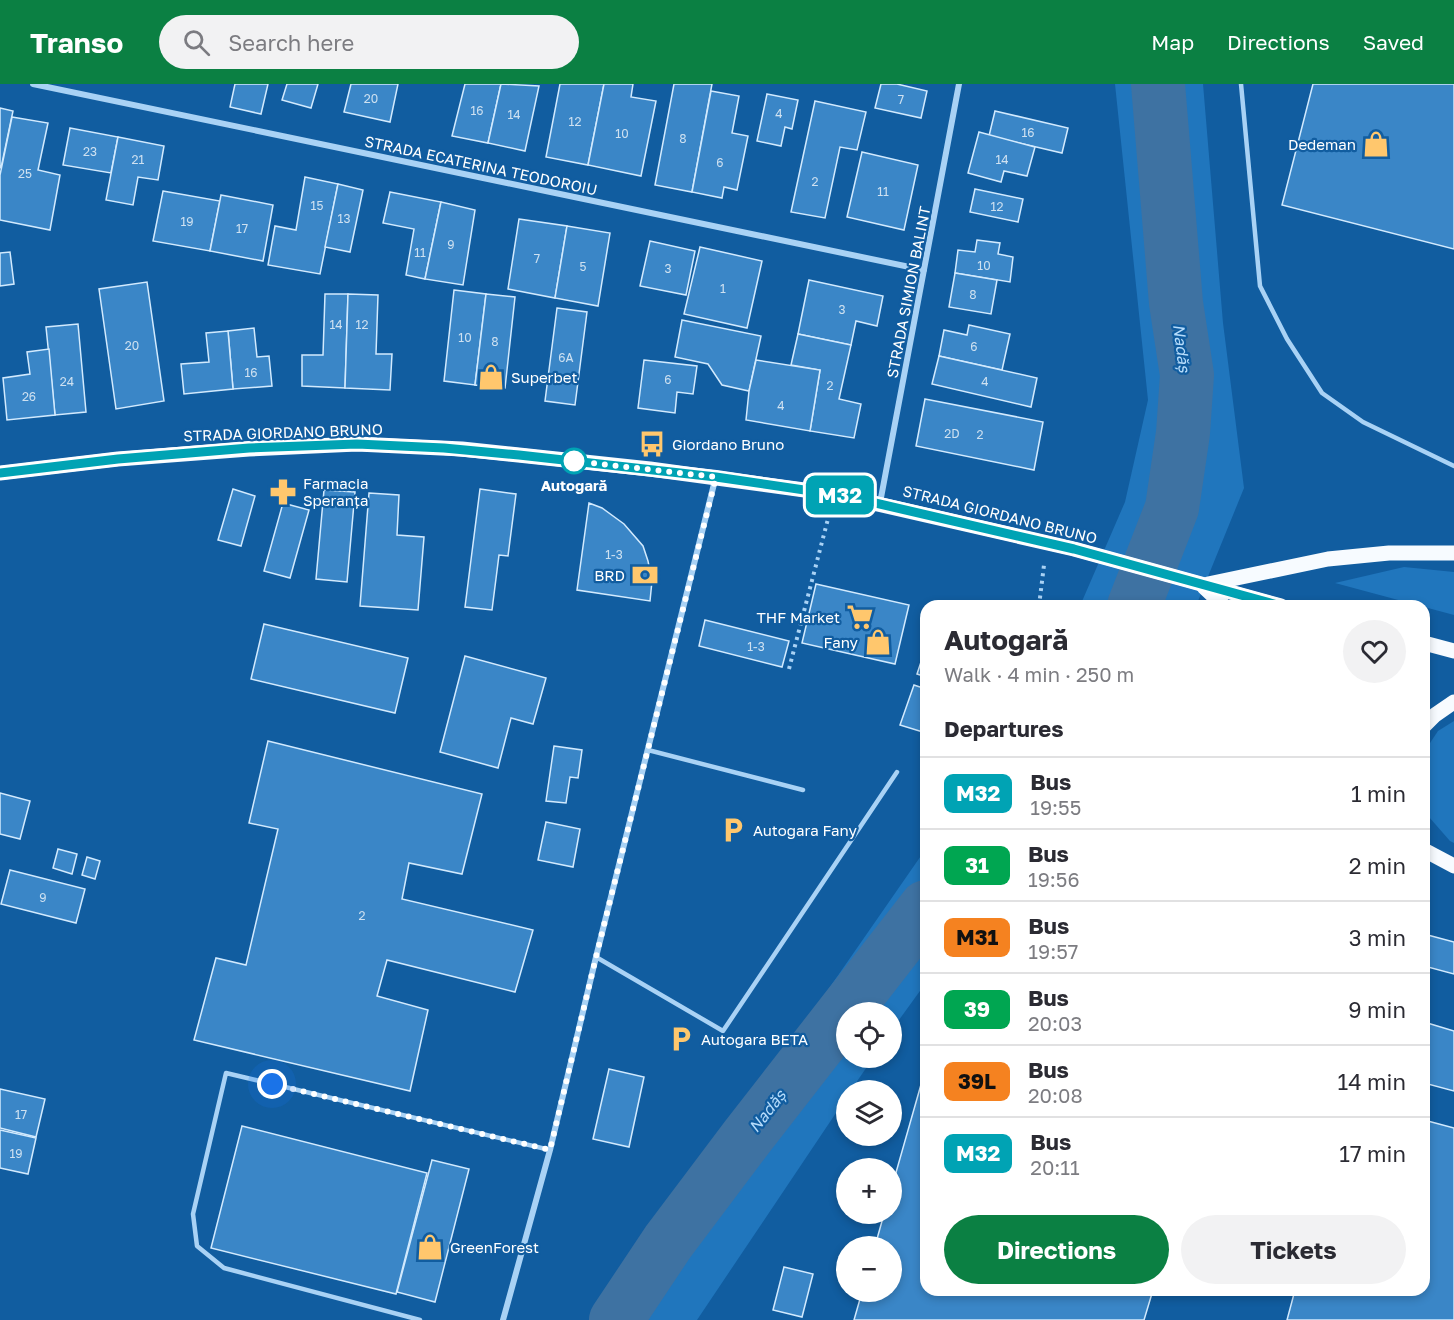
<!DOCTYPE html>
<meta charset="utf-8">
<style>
:root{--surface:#fff;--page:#f2f2f3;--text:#2b2b33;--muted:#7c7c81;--line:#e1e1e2;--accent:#0b8043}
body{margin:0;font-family:"Golos Text",sans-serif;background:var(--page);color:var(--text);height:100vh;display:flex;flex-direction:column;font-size:22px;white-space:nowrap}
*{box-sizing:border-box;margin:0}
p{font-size:20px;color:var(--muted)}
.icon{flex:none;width:33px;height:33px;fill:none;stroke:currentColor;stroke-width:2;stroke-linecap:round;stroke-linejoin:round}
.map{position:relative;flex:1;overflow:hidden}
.side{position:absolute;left:920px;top:516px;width:510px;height:696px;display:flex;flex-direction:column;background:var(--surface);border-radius:18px;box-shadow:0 3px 9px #0003}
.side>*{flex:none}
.badge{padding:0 12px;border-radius:9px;font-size:21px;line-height:39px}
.tools{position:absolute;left:836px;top:918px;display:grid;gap:12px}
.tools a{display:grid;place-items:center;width:66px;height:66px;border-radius:50%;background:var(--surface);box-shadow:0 3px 9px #0003;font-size:30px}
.you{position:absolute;width:30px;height:30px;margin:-15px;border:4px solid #fff;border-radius:50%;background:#1a73e8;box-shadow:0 0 0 9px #1a73e833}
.map>.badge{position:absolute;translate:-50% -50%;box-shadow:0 0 0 3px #fff}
h2{padding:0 24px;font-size:22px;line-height:54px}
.round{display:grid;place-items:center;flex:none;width:63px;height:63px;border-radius:32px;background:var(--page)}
.head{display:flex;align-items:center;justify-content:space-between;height:102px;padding:0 24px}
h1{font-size:28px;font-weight:700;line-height:45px}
.button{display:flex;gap:12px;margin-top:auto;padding:12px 24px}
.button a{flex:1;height:69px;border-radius:36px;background:var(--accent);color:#fff;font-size:24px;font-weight:700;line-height:69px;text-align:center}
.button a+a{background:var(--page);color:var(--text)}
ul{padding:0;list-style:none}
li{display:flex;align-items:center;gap:18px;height:72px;padding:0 24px;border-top:2px solid var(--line)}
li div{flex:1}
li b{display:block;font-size:22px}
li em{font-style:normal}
li .badge{min-width:66px;font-weight:700;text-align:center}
header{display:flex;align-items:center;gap:36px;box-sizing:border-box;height:84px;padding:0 30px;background:var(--accent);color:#fff}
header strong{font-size:28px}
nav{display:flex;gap:33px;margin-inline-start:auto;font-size:21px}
.search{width:420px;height:54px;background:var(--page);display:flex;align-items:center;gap:15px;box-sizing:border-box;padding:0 21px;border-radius:33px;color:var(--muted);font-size:22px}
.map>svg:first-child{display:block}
</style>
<header>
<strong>Transo</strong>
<div class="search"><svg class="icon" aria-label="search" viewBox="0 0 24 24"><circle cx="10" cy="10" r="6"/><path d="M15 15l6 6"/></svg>Search here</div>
<nav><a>Map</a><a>Directions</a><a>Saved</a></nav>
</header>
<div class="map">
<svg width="1454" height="1236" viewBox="0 0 1454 1236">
<rect width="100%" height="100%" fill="#115da0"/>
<g fill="#2076bd">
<polygon points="1115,0 1203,0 1223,239 1244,404 1196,522 1080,522 1125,418 1148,316"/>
<polygon points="1404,483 1454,488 1454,531 1335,499"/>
<polygon points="1454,637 1454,759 1450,757 1429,733 1424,718 1424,668 1438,647"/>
<polygon points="925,766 925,900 891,947 891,928 846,928 846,974 873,974 851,1006 846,1006 846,1014 697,1236 599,1236"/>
</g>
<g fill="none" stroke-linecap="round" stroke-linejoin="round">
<g stroke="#3e72a2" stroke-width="54">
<polyline points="1134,522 1172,424 1183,349 1187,291 1176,219 1158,0"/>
<polyline points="616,1236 668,1158 747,1053 926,823"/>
</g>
</g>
<g fill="#3a86c7" stroke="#d2eafe" stroke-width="1.5">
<polygon points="235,0 268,0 261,30 230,23"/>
<polygon points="287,0 318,0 311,24 282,16"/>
<polygon points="351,0 398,0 390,38 344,28"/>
<polygon points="465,0 501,0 488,59 452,52"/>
<polygon points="501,0 539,2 525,67 488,59"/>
<polygon points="560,0 604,0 588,81 546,73"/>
<polygon points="604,0 633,0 631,13 656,17 641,92 588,81"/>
<polygon points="674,0 712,0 692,108 655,101"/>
<polygon points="881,0 897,0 927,7 921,34 875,24"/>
<polygon points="1313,0 1454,0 1454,165 1282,121"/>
<polygon points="711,7 739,12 732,49 748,52 737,106 724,103 722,114 692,108"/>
<polygon points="767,10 798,16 792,45 785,43 781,62 757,57"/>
<polygon points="815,17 866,28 857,66 840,63 825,134 791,128"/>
<polygon points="0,24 13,27 1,84 0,83"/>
<polygon points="995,27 1068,44 1062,69 989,52"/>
<polygon points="12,33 48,39 38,86 60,91 50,146 0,136 0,91"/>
<polygon points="70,44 118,53 111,89 63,81"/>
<polygon points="979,48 1035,63 1027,92 1004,87 1001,98 968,89"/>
<polygon points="118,53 164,62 158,96 138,93 133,121 106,116"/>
<polygon points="862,68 918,81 904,146 847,133"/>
<polygon points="305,93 338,100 320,190 268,181 275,142 296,146"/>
<polygon points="338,100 363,106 350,168 325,163"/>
<polygon points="975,105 1023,115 1018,138 970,128"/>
<polygon points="163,107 220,117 210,167 153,157"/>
<polygon points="390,108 441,118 425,195 406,191 414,145 383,139"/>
<polygon points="221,111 273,121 263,177 210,167"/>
<polygon points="441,118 475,126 463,201 425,195"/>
<polygon points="519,135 567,142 555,214 508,205"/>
<polygon points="567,142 610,149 598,222 555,214"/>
<polygon points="977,156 1000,159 998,170 1013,173 1010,198 955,189 958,166 975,168"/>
<polygon points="650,157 695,167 686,211 640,202"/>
<polygon points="700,163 762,177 747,244 684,230"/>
<polygon points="10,168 14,200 0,202 0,169"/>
<polygon points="955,189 997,196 991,230 949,223"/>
<polygon points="809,196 883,212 877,242 856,237 851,261 798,250"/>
<polygon points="147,198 164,317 116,325 99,205"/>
<polygon points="454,206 486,210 475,301 444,297"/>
<polygon points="325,210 348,210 345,304 302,302 302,271 323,271"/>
<polygon points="348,210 378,211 376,270 392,270 390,306 345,304"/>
<polygon points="486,210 515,213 505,304 475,301"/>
<polygon points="557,224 587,228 575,321 545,317"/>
<polygon points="682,236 761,252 749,307 722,301 708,280 675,273"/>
<polygon points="78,240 86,328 55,331 46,243"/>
<polygon points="969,241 1010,250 1002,286 939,272 944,246 967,251"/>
<polygon points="254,244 257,273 269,272 272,302 233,305 228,247"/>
<polygon points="228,247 233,305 184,310 181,280 209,278 206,249"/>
<polygon points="798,250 851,261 839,315 861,320 854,354 810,347 820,286 791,281"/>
<polygon points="49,265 55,331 7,336 3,294 30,290 27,268"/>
<polygon points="939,272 1037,294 1031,323 932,300"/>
<polygon points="644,276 697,282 693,310 677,308 675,329 638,324"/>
<polygon points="756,276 820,286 810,347 746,336 749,307"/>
<polygon points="925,315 1043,338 1034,386 916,362"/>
<polygon points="233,405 255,412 241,462 218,456"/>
<polygon points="480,405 516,410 508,472 499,471 492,526 465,523"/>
<polygon points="324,406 355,408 347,498 316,495"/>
<polygon points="369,409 399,411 397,451 424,453 418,526 360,522"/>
<polygon points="283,419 309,426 290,494 264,487"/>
<polygon points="589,419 602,424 624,440 643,462 648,477 652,497 650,517 577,506"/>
<polygon points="816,500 909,521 895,580 802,559"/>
<polygon points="705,536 789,557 782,583 699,562"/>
<polygon points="264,540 408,574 395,629 251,595"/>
<polygon points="926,563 926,593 917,590"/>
<polygon points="465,572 546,594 533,640 511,634 498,684 440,668"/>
<polygon points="914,601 926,605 926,649 900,641"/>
<polygon points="268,657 482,710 462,790 409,779 402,815 533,846 515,908 387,876 377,912 428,926 410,1007 194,956 216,874 246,881 278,745 249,739"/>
<polygon points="554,662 582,666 578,694 570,693 566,719 546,717"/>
<polygon points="0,709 30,717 20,755 0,750"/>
<polygon points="546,738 580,745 573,783 538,776"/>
<polygon points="58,765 77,770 72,790 53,784"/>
<polygon points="87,773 100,777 95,795 82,791"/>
<polygon points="10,786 85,805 76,839 1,820"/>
<polygon points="1424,850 1454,858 1454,890 1424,882"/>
<polygon points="1424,938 1454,947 1454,1007 1424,999"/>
<polygon points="926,983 926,1206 1153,1206 1144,1236 854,1236 862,1208 891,1208 891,1162 875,1162 884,1130 891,1130 891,1106"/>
<polygon points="609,985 644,993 629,1063 593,1055"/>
<polygon points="0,1005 45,1015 36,1053 0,1044"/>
<polygon points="1424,1036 1454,1044 1454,1236 1287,1236 1295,1206 1424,1206"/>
<polygon points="242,1042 427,1089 396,1210 211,1164"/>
<polygon points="0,1046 36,1054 28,1090 0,1084"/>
<polygon points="432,1076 469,1085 435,1218 397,1208"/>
<polygon points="784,1183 813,1190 802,1233 773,1226"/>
</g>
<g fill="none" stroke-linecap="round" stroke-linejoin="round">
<g stroke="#a9d2f5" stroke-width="4" stroke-dasharray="3 4.5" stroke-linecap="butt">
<polyline points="1039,522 1044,481"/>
<polyline points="789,585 829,431"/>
</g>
<g stroke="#a9d2f5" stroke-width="4.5">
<polyline points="1241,0 1260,202 1287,255 1322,309 1363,338 1454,382"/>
<polyline points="648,666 803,706"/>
<polyline points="596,873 723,947 897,688"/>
<polyline points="420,1236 224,1184 197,1162 193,1130 226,989 550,1066"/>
</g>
<g stroke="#a9d2f5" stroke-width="6">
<polyline points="33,0 924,186"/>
<polyline points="880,419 959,0"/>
<polyline points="503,1236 550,1066 596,873 715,396"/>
</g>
<g stroke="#f7fbff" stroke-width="15">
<polyline points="0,389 118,375 249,365 357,360 462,365 650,385 834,410 1074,465 1281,522"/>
<polyline points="1208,500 1328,475 1389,469 1454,469"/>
<polyline points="1204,503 1224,522"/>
<polyline points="1424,559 1454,567"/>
<polyline points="1424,642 1435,631 1454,618"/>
<polyline points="1424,766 1454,782"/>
</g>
</g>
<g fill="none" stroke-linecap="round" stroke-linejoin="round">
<g stroke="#fff" stroke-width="14">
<polyline id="line" points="0,389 118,375 249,364 357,360 444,364 519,371 716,393 845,412 1074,465 1281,522"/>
</g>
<use href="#line" stroke="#00a3b4" stroke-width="9"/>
<polyline stroke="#fff" stroke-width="6" stroke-dasharray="0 10.8" points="272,1000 550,1066 596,873 716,393 574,377"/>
</g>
<defs>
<g id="shop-bare" transform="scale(2.07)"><path d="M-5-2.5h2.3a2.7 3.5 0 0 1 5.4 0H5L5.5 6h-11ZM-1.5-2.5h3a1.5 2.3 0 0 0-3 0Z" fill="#ffc76d" stroke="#115da0" stroke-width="2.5" paint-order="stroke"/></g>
<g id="bus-bare" transform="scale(2.07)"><path d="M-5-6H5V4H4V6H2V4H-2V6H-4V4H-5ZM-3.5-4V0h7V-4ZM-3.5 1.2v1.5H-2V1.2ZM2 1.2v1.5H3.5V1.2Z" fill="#ffc76d" stroke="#115da0" stroke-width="2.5" paint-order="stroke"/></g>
<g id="pharmacy-bare" transform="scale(2.07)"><path d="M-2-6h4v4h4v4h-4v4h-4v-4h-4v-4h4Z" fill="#ffc76d" stroke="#115da0" stroke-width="2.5" paint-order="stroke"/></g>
<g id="bank-bare" transform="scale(2.07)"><path d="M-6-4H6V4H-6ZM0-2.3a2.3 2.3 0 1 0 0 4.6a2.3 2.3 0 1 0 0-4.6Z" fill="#ffc76d" stroke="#115da0" stroke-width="2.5" paint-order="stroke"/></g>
<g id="supermarket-bare" transform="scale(2.07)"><path d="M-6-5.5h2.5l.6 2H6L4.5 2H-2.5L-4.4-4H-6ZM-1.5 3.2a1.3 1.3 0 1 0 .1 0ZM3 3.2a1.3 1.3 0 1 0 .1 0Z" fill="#ffc76d" stroke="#115da0" stroke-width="2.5" paint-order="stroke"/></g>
<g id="parking-bare" transform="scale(2.07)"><path d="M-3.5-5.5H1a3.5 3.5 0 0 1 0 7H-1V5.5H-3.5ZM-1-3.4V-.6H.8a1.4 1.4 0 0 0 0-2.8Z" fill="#ffc76d" stroke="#115da0" stroke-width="2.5" paint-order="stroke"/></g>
</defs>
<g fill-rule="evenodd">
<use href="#shop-bare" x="1376" y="60"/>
<use href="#shop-bare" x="491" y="293"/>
<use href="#bus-bare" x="652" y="360"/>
<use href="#pharmacy-bare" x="283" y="408"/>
<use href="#bank-bare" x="645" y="491"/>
<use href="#supermarket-bare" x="860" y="533"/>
<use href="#shop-bare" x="878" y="558"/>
<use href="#parking-bare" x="733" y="746"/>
<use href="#parking-bare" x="681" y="955"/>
<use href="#shop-bare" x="430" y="1163"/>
</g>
<circle fill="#fff" stroke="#00a3b4" stroke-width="3" cx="574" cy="377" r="12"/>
<g text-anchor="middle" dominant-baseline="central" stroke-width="4.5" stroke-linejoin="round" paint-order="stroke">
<g font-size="12" fill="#cee1f1">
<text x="371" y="14">20</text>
<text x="901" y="15">7</text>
<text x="477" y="26">16</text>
<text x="779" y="29">4</text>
<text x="514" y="30">14</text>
<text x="575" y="37">12</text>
<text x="1028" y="48">16</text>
<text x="622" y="49">10</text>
<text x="683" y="54">8</text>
<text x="90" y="67">23</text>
<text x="138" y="75">21</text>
<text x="1002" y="75">14</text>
<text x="720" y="78">6</text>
<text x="25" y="89">25</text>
<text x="815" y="97">2</text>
<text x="883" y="107">11</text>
<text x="317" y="121">15</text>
<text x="997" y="122">12</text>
<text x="344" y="134">13</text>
<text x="187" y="137">19</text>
<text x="242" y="144">17</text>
<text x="451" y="160">9</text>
<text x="420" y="168">11</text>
<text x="537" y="174">7</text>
<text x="984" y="181">10</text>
<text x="583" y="182">5</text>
<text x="668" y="184">3</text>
<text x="723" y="204">1</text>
<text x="973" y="210">8</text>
<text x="842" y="225">3</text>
<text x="336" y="240">14</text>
<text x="362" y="240">12</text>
<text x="465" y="253">10</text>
<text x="495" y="257">8</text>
<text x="132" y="261">20</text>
<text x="974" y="262">6</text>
<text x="566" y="273">6A</text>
<text x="251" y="288">16</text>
<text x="668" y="295">6</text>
<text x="67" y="297">24</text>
<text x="985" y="297">4</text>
<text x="830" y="301">2</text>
<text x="29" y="312">26</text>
<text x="781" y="321">4</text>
<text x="952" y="349">2D</text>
<text x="980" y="350">2</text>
<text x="614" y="470">1-3</text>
<text x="756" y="562">1-3</text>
<text x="43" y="813">9</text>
<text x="362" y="831">2</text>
<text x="21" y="1030">17</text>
<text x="16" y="1069">19</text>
</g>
<g font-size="15" fill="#fff" stroke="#115da0" text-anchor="start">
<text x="1356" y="60" text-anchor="end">Dedeman</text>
<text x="511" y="293">Superbet</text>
<text x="672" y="360">Giordano Bruno</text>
<text x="303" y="399">Farmacia<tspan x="303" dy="17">Speranța</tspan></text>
<text x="625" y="491" text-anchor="end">BRD</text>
<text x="840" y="533" text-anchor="end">THF Market</text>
<text x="858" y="558" text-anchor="end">Fany</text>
<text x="753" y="746">Autogara Fany</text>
<text x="701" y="955">Autogara BETA</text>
<text x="450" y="1163">GreenForest</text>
</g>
<g font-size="15" fill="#fff" stroke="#115da0">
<text transform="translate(481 81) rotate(12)">STRADA ECATERINA TEODOROIU</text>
<text transform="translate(908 208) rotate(-79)">STRADA SIMION BALINT</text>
<text transform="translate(283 348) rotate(-2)">STRADA GIORDANO BRUNO</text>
<text transform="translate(1000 430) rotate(14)">STRADA GIORDANO BRUNO</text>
</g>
<g font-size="15" font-weight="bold" fill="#fff" stroke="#115da0">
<text x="574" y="401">Autogară</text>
</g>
<g font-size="16" font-style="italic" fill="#b6dcfb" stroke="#115da0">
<text transform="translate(1182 264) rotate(83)">Nadăș</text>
<text transform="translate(767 1027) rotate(-52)">Nadăș</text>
</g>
</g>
</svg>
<div class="tools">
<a><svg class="icon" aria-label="locate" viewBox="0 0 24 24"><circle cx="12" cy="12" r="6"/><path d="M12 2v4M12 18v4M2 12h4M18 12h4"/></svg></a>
<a><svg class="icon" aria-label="layers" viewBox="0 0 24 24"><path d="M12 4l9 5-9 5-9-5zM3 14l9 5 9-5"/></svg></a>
<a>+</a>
<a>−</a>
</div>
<div class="you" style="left:272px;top:1000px"></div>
<b class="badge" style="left:840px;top:411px;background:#00a3b4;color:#fff">M32</b>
<section class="side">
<div class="head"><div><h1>Autogară</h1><p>Walk · 4 min · 250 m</p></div><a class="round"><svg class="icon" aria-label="heart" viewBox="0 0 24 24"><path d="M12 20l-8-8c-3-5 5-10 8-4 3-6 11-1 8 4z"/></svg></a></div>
<h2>Departures</h2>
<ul>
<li><span class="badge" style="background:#00a3b4;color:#fff">M32</span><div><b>Bus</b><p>19:55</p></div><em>1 min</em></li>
<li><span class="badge" style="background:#00a651;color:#fff">31</span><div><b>Bus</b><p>19:56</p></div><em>2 min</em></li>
<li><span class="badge" style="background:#f58220;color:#111">M31</span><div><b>Bus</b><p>19:57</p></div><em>3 min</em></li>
<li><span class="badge" style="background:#00a651;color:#fff">39</span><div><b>Bus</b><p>20:03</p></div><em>9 min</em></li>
<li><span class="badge" style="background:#f58220;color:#111">39L</span><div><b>Bus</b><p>20:08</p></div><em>14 min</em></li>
<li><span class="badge" style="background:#00a3b4;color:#fff">M32</span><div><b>Bus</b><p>20:11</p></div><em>17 min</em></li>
</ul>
<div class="button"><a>Directions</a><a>Tickets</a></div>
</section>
</div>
